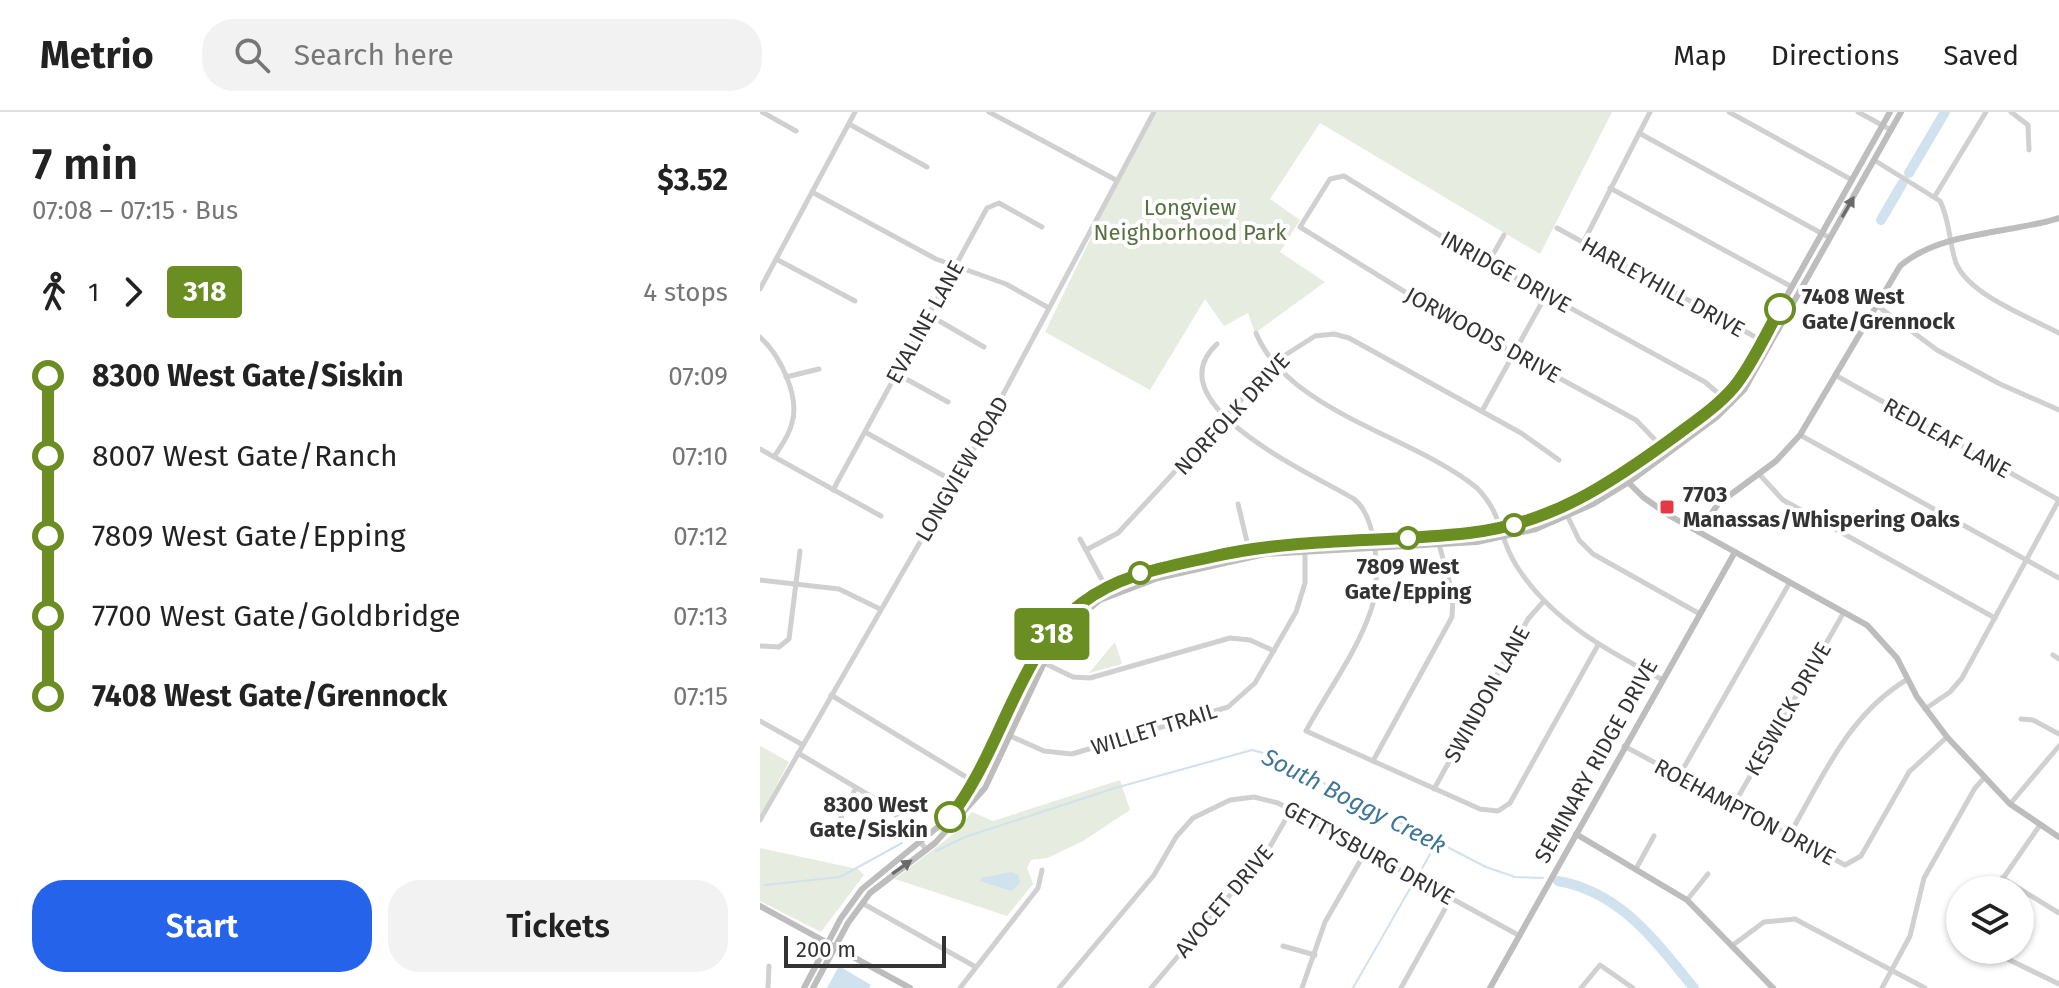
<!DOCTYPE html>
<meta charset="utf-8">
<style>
:root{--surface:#fff;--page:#f2f2f2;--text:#222;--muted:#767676;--line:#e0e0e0;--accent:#2563eb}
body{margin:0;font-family:"Fira Sans",sans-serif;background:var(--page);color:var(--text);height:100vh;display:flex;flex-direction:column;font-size:30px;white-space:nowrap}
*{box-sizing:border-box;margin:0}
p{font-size:26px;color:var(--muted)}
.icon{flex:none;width:44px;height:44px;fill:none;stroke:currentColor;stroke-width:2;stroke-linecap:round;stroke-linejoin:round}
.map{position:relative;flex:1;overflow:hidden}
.details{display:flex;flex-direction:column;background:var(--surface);width:760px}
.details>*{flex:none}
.badge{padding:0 16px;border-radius:6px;font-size:28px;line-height:52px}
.tools{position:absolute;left:1186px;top:764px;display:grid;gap:16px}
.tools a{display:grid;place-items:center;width:88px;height:88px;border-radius:50%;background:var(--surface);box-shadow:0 2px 6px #0004;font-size:40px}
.scale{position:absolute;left:24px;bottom:20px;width:162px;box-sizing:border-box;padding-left:8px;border:4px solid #333;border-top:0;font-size:22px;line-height:28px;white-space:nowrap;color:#333;-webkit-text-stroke:6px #fff;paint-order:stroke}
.map>.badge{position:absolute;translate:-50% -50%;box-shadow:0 0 0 4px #fff}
.legs{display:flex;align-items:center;gap:12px;height:88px;padding:0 32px;font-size:26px}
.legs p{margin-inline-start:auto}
.head{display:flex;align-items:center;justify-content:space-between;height:136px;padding:0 32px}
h1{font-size:44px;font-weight:600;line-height:60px}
.button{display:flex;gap:16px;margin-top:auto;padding:16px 32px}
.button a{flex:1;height:92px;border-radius:32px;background:var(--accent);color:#fff;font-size:32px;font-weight:600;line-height:92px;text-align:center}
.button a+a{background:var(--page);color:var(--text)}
ul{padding:0 32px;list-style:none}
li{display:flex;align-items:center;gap:28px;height:80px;font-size:30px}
li i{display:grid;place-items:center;width:12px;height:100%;margin:0 10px;background:currentColor}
li i::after{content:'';width:20px;height:20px;margin:-10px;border:6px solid;border-radius:50%;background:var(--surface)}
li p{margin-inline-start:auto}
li:first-child i{background:linear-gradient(#0000 50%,currentColor 0)}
li:last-child i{background:linear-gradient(currentColor 50%,#0000 0)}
header{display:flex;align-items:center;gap:48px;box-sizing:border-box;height:112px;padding:0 40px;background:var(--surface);border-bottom:2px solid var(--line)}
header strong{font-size:38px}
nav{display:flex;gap:44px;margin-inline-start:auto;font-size:28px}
.search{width:560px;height:72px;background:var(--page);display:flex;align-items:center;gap:20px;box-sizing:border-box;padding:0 28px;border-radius:32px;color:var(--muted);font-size:30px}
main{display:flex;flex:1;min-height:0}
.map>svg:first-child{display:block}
</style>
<header>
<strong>Metrio</strong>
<div class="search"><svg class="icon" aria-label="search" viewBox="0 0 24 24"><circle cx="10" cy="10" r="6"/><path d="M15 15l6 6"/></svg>Search here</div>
<nav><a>Map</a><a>Directions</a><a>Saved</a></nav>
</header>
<main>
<section class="details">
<div class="head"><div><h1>7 min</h1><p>07:08 – 07:15 · Bus</p></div><b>$3.52</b></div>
<div class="legs"><svg class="icon" aria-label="walk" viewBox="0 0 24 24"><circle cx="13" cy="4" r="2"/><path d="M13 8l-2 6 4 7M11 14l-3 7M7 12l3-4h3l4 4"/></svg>1<svg class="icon" aria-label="forward" viewBox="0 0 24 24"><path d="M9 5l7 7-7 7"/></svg><b class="badge" style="background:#6b8e23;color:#fff">318</b><p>4 stops</p></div>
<ul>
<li><i style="color:#6b8e23"></i><b>8300 West Gate/Siskin</b><p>07:09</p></li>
<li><i style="color:#6b8e23"></i><span>8007 West Gate/Ranch</span><p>07:10</p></li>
<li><i style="color:#6b8e23"></i><span>7809 West Gate/Epping</span><p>07:12</p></li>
<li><i style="color:#6b8e23"></i><span>7700 West Gate/Goldbridge</span><p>07:13</p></li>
<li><i style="color:#6b8e23"></i><b>7408 West Gate/Grennock</b><p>07:15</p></li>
</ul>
<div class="button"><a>Start</a><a>Tickets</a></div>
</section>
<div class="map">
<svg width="1299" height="876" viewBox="0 0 1299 876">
<rect width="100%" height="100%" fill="#fff"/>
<g fill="#e6ecdf">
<polygon points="397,0 852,0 780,142 560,11 510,87 540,108 520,140 565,170 495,221 488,201 464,214 445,187 390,278 285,220 350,86"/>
<polygon points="355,530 362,552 329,561"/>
<polygon points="0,634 29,650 0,704"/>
<polygon points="360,668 370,698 323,729 287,746 271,748 267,756 273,772 247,804 135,767 196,720 212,700 233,709"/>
<polygon points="0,736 98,757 104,763 61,820 0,789"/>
</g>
<g fill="#cfe2ee">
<polygon points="251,760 258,763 260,771 251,779 220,769 221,766"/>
<polygon points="79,854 111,873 109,876 67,876"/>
</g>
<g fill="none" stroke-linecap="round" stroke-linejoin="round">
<g stroke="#cfe2ee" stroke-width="2">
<polyline points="176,739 205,725 355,676 492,638 507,642 726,755 755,765 783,766"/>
<polyline points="660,760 677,730"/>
<polyline points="5,773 80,765 142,731"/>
<polyline points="593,876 652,773"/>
</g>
<g stroke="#cfe2ee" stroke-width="10">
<polyline points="1149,61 1185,0"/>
<polyline points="1121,108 1142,72"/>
<path d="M 798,769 C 861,780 896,830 934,876"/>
</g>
<g stroke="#d0d0d0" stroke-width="5">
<polyline points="2,0 36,19"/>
<polyline points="229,0 356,68"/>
<polyline points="969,0 1092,68"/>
<polyline points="1098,0 1131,18"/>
<polyline points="1251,0 1268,13 1269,38"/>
<polyline points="89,12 167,55"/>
<polyline points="879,21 1070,126"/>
<path d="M 1114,48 L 1180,89 C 1190,108 1189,131 1196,151 C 1209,183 1269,205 1299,221"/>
<polyline points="850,76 1032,175"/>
<polyline points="52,80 176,147 246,172 289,196"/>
<polyline points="1175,84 1226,0"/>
<polyline points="797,116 1010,233"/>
<polyline points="823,131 890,0"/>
<polyline points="16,147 95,189"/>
<polyline points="728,151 744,123"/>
<polyline points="0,177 95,0"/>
<polyline points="1115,192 1177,238 1240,272 1299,298"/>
<polyline points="169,203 224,235"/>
<path d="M 496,221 C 528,300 654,324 717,376 C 744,404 738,425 756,453 C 790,508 846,538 901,567"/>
<path d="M 0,225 C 20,243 40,284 32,311 C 29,324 21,334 14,345"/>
<path d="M 457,232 C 392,292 555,363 594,387 C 618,406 621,470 611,498 C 597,540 567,580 546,619 L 720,697 L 738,699 L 750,691 L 838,533"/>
<polyline points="137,262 188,290"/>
<polyline points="1075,263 1299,388 1202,566 1190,580 1165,597"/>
<polyline points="26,265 59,257"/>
<polyline points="722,299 786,183"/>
<polyline points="105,320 195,370"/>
<polyline points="1040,323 1299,466"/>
<polyline points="901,334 876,308 671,196 540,115 570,67 584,64 694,132 945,270 971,292"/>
<polyline points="0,337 121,404"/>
<polyline points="999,362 1023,388 1235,506"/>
<polyline points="73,378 227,96 239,91 282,115"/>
<polyline points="478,392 489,438"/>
<polyline points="808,405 819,428 833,442 940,502"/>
<polyline points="320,427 348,479"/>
<polyline points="326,438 358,421 519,247 555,224 574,222 589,226 761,321 799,348"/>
<polyline points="0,468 79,477 120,497"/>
<polyline points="0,534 19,535 29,527 40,439"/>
<polyline points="1293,543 1299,547"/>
<polyline points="284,551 313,565 330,566 470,526 490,528 514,539"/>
<polyline points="71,583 216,671"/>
<polyline points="1261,607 1273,608 1299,622"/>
<polyline points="0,609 43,633"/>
<polyline points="248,623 284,639 312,642 468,595 495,571 536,500 545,471 545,439"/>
<polyline points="864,634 1085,753 1101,744 1149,660 1187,625"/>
<polyline points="38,641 129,695 167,738"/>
<polyline points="613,649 692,505 693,484 679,432"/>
<polyline points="919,664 1030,470"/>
<polyline points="674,677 768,507 784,489"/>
<polyline points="1250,692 1299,634"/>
<polyline points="973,694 1084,500"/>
<polyline points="0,708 216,333 394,0"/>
<polyline points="76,724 82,702 96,676"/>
<path d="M 1028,725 C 1062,667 1088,602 1148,567"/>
<polyline points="877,755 894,724"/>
<polyline points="1242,766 1299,801"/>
<polyline points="1235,778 1280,713"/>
<polyline points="927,788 948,762"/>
<polyline points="102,791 214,854"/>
<polyline points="973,833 1004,810 1035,807 1165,876"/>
<polyline points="523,834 555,843"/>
<polyline points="1229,838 1299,872"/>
<polyline points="8,876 9,854"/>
<polyline points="200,876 278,776 282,758"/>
<polyline points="299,876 394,763 416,725 433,706 470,688 494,685 518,691 760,824"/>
<polyline points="391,876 508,738 531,698"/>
<polyline points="542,876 565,810 606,739"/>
<polyline points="641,876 691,786"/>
<polyline points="821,876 840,853 873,876"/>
<polyline points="1122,876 1150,824 1164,766 1215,676 1225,665"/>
</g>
<g stroke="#bdbdbd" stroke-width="6">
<polyline points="867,369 883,385 910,404 1107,513 1137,546 1157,585 1187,625 1250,692 1299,725"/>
<path d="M 939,420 L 958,392 L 1016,349 L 1040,323 L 1140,154 C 1181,119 1249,122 1299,106"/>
<polyline points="816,722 927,788 1013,876"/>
<polyline points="0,794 150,876"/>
<polyline points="44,876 81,806 102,777 190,705 203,689 223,659 276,546 300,511 323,490 376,462 488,436 546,429 708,421 777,407 846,375 955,294 980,267 1130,0"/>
<polyline points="53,876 88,811 110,781 175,731 225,676 284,551 312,511 340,488 398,466 505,442 717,430 776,417 833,392 869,370 958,304 984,278 1141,0"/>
<polyline points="730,876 975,440"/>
</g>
</g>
<defs><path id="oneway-solid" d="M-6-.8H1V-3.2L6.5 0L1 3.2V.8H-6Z" transform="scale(2)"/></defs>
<g fill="#6a6a6a">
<use href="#oneway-solid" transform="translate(1088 95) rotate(-60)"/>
<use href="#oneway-solid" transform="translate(142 755) rotate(-35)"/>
</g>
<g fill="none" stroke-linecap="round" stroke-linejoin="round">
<g stroke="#fff" stroke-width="18">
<path id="line-1" d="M 190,705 C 241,641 258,539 322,491 C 360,462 406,455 451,445 C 537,425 623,431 709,421 C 790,412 850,372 914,325 C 934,310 957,295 974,275 C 992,253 1005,223 1020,197"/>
</g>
<use href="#line-1" stroke="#6b8e23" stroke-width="12"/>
</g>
<g fill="#fff" stroke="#6b8e23" stroke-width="4">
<circle cx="1020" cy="197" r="14"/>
<circle cx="754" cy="413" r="10"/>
<circle cx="648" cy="426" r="10"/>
<circle cx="380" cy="461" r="10"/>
<circle cx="190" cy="705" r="14"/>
</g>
<rect fill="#e63946" stroke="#fff" stroke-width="3" x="899" y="387" width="16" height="16" rx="4"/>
<g text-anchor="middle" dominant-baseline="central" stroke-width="8" stroke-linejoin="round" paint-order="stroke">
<g font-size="22" fill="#56703f" stroke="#fff">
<text x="430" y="95">Longview<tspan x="430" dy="25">Neighborhood Park</tspan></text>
</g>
<g font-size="22" fill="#333" stroke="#fff">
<text transform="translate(746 160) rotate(29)">INRIDGE DRIVE</text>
<text transform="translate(903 175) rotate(29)">HARLEYHILL DRIVE</text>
<text transform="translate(165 210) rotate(-61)">EVALINE LANE</text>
<text transform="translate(723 223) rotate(29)">JORWOODS DRIVE</text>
<text transform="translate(472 302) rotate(-47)">NORFOLK DRIVE</text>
<text transform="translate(1187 326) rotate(29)">REDLEAF LANE</text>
<text transform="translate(202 357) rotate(-60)">LONGVIEW ROAD</text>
<text transform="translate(727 582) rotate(-61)">SWINDON LANE</text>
<text transform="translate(1028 597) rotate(-60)">KESWICK DRIVE</text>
<text transform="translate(394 617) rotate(-17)">WILLET TRAIL</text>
<text transform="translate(836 649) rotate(-61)">SEMINARY RIDGE DRIVE</text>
<text transform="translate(985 700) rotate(28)">ROEHAMPTON DRIVE</text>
<text transform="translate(609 741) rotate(29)">GETTYSBURG DRIVE</text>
<text transform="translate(464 789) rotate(-50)">AVOCET DRIVE</text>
</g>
<g font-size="22" font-weight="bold" fill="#333" stroke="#fff" text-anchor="start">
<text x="1042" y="184">7408 West<tspan x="1042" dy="25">Gate/Grennock</tspan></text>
<text x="648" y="454" text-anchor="middle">7809 West<tspan x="648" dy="25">Gate/Epping</tspan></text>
<text x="168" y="692" text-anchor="end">8300 West<tspan x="168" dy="25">Gate/Siskin</tspan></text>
</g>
<g font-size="22" font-weight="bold" fill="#333" stroke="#fff" text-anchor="start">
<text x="923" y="382">7703<tspan x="923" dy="25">Manassas/Whispering Oaks</tspan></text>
</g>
<g font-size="24" font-style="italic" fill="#3f7597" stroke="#fff">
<text transform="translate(594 689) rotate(27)">South Boggy Creek</text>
</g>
</g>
</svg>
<div class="tools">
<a><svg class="icon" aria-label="layers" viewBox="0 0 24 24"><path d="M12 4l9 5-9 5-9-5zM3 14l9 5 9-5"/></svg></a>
</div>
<div class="scale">200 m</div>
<b class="badge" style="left:292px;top:522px;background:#6b8e23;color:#fff">318</b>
</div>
</main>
